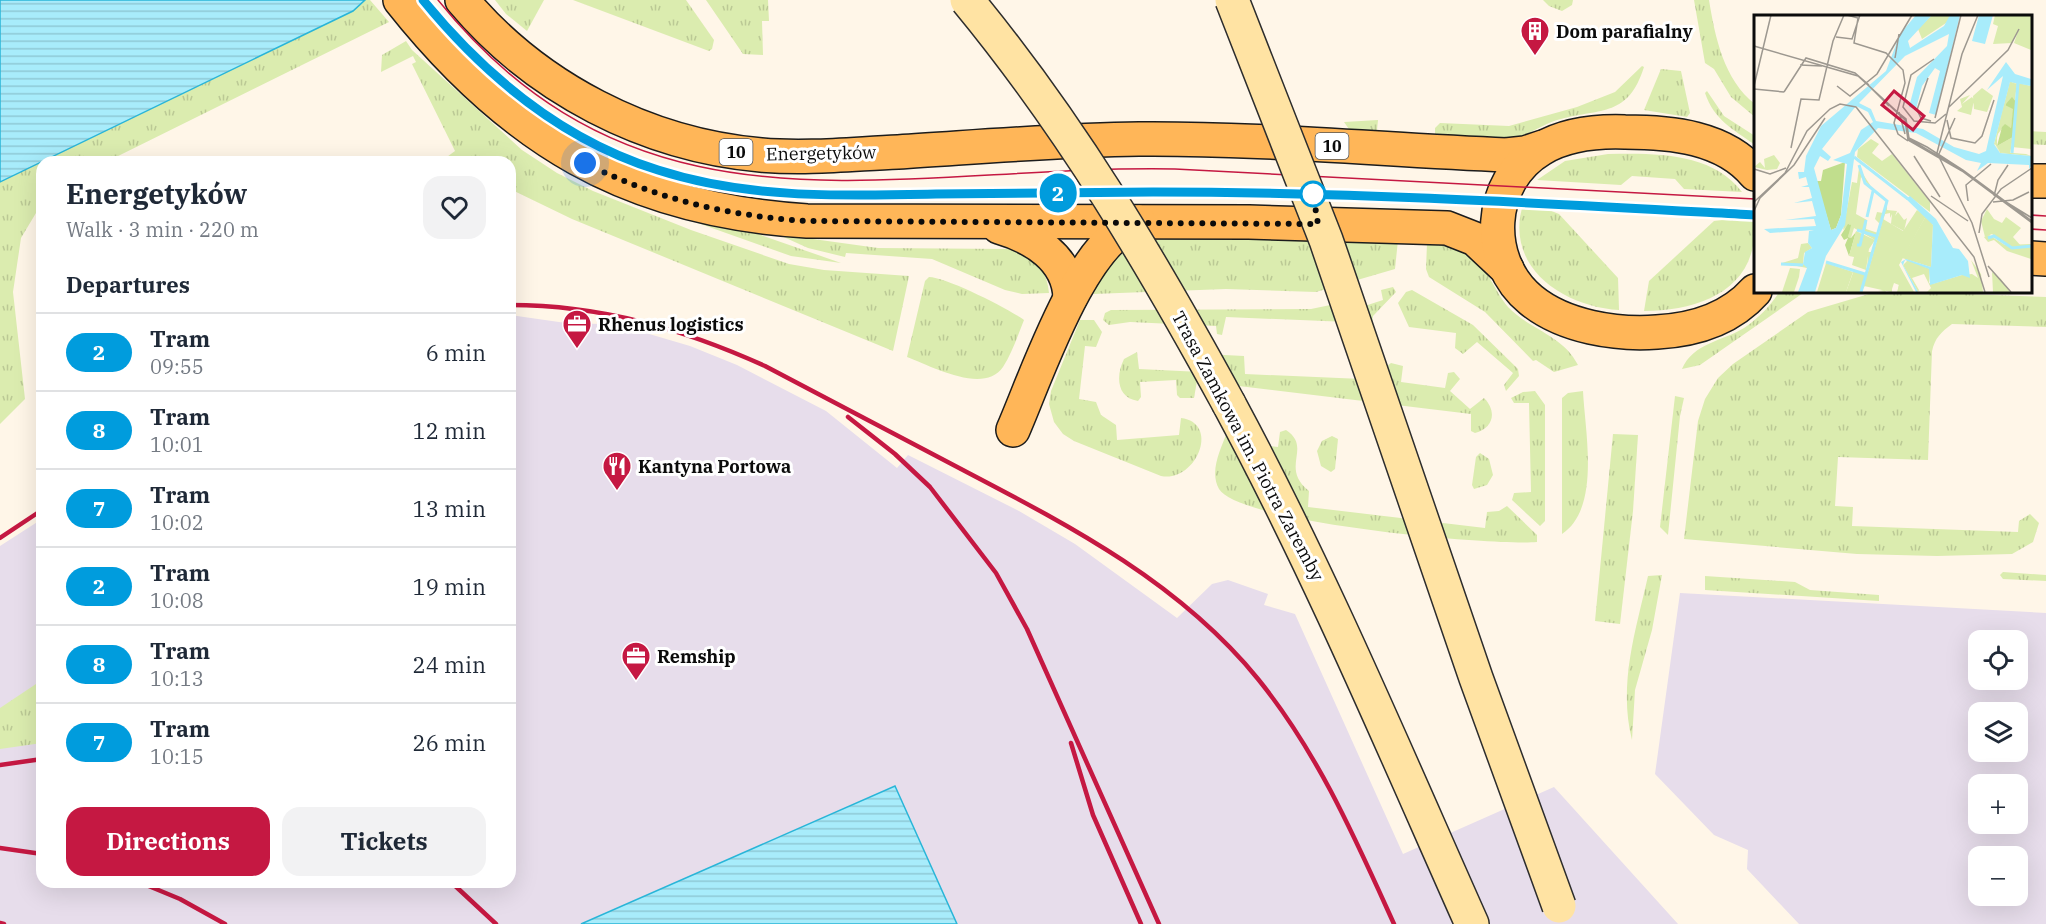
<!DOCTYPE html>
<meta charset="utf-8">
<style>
:root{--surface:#fff;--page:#f2f2f3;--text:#1f2937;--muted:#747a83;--line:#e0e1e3;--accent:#c51842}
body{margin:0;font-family:"IBM Plex Serif",serif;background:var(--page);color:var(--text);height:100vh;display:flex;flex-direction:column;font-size:22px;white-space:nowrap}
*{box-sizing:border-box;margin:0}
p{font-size:20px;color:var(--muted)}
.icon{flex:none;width:33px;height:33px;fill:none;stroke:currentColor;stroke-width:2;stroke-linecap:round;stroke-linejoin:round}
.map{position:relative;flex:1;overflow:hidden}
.panel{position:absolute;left:36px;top:156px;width:480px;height:732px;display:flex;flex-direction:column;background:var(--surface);border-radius:18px;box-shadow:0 6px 24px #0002}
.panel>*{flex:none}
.badge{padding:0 12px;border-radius:20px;font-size:21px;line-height:39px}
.tools{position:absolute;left:1968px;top:630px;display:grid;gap:12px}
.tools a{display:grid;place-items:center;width:60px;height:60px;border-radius:12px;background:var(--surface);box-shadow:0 6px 24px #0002;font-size:30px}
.you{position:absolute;width:30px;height:30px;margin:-15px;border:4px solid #fff;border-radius:50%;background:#1a73e8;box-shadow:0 0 0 9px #1a73e833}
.map>.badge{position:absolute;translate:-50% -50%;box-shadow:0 0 0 3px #fff}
h2{padding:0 30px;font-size:22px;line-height:54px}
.round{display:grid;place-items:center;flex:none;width:63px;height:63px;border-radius:18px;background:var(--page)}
.headline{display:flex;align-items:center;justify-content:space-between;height:102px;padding:0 30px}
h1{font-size:28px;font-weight:700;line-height:45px}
.action{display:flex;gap:12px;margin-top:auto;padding:12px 30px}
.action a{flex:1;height:69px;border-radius:18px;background:var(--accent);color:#fff;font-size:24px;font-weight:700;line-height:69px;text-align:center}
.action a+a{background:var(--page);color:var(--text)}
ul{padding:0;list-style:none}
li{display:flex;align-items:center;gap:18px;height:78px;padding:0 30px;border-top:2px solid var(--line)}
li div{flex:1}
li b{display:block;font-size:22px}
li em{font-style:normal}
li .badge{min-width:66px;font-weight:700;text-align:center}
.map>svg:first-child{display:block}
</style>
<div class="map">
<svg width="2046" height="924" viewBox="0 0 2046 924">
<defs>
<pattern id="grass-tufts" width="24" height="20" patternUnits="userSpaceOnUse" patternTransform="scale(1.5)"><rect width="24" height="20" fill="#dbecaf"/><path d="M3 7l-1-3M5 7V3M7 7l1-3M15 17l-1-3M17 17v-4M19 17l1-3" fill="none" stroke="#bbc995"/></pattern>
<pattern id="water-rules" width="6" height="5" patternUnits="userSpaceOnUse" patternTransform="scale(1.5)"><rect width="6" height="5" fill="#a8ecfb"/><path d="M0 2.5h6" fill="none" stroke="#8fc9d6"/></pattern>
</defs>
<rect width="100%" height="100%" fill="#fff6e8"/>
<g fill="#e7ddeb" fill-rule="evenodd">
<polygon points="510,315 566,323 602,324 639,331 690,346 737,365 826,411 897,468 908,455 1019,511 1075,544 1177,618 1212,584 1228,580 1268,594 1264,605 1295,614 1403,854 1554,787 1678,924 957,924 895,786 581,924 0,924 0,546 42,519 42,882 510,882"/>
<path d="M 1680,593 L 2046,613 L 2046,924 L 1799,924 L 1747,869 L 1748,850 L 1714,835 L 1655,774 ZM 1978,640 L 2018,640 L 2018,680 L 1978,680 ZM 1978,712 L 2018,712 L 2018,752 L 1978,752 ZM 1978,784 L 2018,784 L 2018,824 L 1978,824 ZM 1978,856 L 2018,856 L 2018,896 L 1978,896 Z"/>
</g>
<g fill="url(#grass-tufts)">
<polygon points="365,0 370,0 389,22 106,162 42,162 42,203 21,238 13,292 25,399 0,424 0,182 352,11"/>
<polygon points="495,0 544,0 527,31 506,14"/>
<polygon points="573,0 686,0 714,40 712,49 709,51"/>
<polygon points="706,0 768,0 769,21 762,21 763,55 743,54"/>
<polygon points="1543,0 1573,0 1572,5 1562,11 1549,6"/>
<path d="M 1694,0 L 1709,0 C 1715,37 1724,80 1755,104 L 1755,117 L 1731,97 L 1714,69 L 1705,63 Z"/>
<polygon points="406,41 412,50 522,150 557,173 593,191 691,230 789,264 824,270 909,276 893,351 572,219 510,189 510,162 440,162 455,151 412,64 416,62 413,56 381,72 382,55"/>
<path d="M 1642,66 L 1644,67 C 1628,117 1602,108 1561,119 C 1543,123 1528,137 1509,139 C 1486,142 1458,138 1435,137 L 1435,128 L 1440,123 L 1509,126 L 1577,107 L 1615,92 Z"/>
<polygon points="1661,69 1681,71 1690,113 1687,117 1644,110"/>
<path d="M 1707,91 L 1724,116 L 1755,136 L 1755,145 C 1733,129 1714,120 1705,93 Z"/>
<polygon points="1378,120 1377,130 1408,132 1408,137 1351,132 1344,122"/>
<polygon points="2030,131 2046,132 2046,145 2030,144"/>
<path d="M 1608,154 C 1654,153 1712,152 1742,192 L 1684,189 L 1675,179 L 1632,176 L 1621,185 L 1537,180 L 1565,161 Z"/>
<polygon points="650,206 738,227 841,263 791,256"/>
<path d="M 1522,208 L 1549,210 L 1559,214 L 1618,278 L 1619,310 C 1565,307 1506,269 1522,208 Z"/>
<path d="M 1723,220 L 1754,221 C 1760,288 1701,311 1644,311 L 1649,281 L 1714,221 Z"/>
<path d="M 777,234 L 878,248 L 1009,249 C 1032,254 1047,268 1049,293 L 1022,294 L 1005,290 L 932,259 L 846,253 L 845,257 L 808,248 Z"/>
<path d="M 1164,236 L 1398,240 L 1395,269 L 1316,292 L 1226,289 L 1093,294 C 1107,262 1129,242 1164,236 Z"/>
<path d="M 1427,243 C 1440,244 1454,245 1467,252 C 1486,262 1494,291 1508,307 C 1530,330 1563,335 1578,365 L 1554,372 L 1536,360 L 1533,361 L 1485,312 L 1429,277 L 1426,269 Z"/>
<path d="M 929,277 C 946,277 1009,309 1024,320 C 1018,335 1012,353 1003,367 C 984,395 931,366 907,357 L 925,281 Z"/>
<polygon points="1393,287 1396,292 1373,316 1372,323 1226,317 1222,335 1217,334 1216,326 1130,322 1109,325 1103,320 1105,313 1111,310 1311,309 1340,303 1343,313 1383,300 1381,290"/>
<polygon points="1412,290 1473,325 1518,369 1519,376 1506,391 1504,385 1513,373 1477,342 1463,354 1455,348 1456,333 1409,327 1398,303 1406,292"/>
<path d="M 1780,291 L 1806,291 L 1700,365 L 1682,369 C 1693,343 1723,341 1744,328 C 1759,318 1770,306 1780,291 Z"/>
<path d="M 1879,291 L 2046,297 L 2046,327 L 1952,324 C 1941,332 1935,338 1932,351 L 1928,460 L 1838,457 L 1835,506 L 1853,507 L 1852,526 L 2018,532 L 2019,521 L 2030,514 L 2039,523 L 2033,542 L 2012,554 L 1937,556 L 1857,554 L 1684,539 L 1698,421 L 1705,399 L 1718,378 L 1733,364 L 1808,312 Z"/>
<path d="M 1080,320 L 1094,320 L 1102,332 L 1096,347 L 1085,346 L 1079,399 L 1096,402 L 1101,415 L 1116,425 L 1117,440 L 1179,435 L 1181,418 C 1221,423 1196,483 1161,476 L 1074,441 L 1063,434 L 1054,422 L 1049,404 L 1051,391 Z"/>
<path d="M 1137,352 L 1139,369 L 1201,372 L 1205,354 L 1244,356 L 1245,374 L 1385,380 L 1387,366 L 1391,363 L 1403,366 L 1401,382 L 1445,388 L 1448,373 L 1454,372 L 1460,379 L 1450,391 L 1470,409 L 1484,398 C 1497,411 1494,428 1475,433 L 1471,431 L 1471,414 L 1197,381 L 1194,398 L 1180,398 L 1177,395 L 1176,380 L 1140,382 L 1141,397 L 1138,401 C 1116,398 1116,375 1124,359 Z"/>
<polygon points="1535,391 1545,405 1545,521 1540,526 1512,500 1514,493 1531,492 1529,403 1514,403 1511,398 1523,392"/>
<path d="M 1583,391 C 1585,432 1601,508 1562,534 L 1562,398 L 1568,393 Z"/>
<polygon points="1675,396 1684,398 1680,416 1668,535 1660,527"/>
<path d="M 1286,430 C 1313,448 1279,467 1309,491 L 1308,507 L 1485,528 L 1487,512 L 1499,511 L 1507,506 L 1537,535 L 1537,542 C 1492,546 1239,523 1219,489 C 1209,471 1221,449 1227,432 L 1243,443 L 1278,447 L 1280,432 Z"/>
<polygon points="1613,434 1638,435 1633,511 1620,624 1595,621"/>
<polygon points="1332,436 1338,439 1335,469 1331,472 1321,466 1317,451 1322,441"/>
<polygon points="1480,453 1489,459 1493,475 1487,485 1474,489 1472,485 1476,457"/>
<polygon points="2003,572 2046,575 2046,581 2003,579 2000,575"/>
<path d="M 1662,575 L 1652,630 L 1635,690 L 1632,740 C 1618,683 1636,630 1648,576 Z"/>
<polygon points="1705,576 1795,582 1810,590 1879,595 1879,601 1705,590"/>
<polygon points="42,680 42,743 0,749 0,708"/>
</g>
<g fill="url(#water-rules)" stroke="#29b5d8" stroke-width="1.5">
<polygon points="0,0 365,0 353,11 0,182"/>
<polygon points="895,786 957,924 581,924"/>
</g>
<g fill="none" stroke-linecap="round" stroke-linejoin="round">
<g stroke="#2d2d2d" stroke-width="36">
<path id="secondary" d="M 1229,404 C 1320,573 1394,749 1472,924"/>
</g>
<g stroke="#1c1c1c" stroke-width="36">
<g id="primary">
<path d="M 400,0 C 510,139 628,210 807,221 L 1249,222 L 1447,228 L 1475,239 L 1507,269"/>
<path d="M 462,0 C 536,88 646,145 761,155 C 806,159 852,154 898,152 C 978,147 1058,140 1139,139 C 1261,138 1384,150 1506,155 L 1525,153 L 1543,147"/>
<path d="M 1755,174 C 1724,137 1671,132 1625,132 C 1597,131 1566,134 1541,149 C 1487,181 1483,261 1531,300 C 1564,327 1616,335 1657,332 C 1694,330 1730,319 1755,291"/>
<polyline points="2030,181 2046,181"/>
<path d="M 999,227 C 1033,237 1069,258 1070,298"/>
<polyline points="2030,258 2046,259"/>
<path d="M 1013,430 C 1036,378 1082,237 1139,222"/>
</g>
</g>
<use href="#secondary" stroke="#ffe3a3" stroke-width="33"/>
<use href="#primary" stroke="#ffb658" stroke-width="33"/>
<g stroke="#c51842" stroke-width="1.5">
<path d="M 423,0 C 489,81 570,144 671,174 C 750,198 833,196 915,195 C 989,194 1064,192 1139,192 C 1344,192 1550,204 1755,215"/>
<path d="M 438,0 C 643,254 895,164 1175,169 L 1755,199"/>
<polyline points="2030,215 2046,216"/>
<polyline points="2030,229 2046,230"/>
</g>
<g stroke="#c51842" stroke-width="4.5">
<path d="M 510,305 C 601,305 683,329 765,366 C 830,400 896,435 961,469 C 1070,526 1179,582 1258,679 C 1318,753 1355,838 1394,924"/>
<polyline points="848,417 895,454 930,487 996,573 1027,629 1159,924"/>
<polyline points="0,538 42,510"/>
<polyline points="1071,743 1093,815 1141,924"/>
<polyline points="0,765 42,759"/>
<polyline points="0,848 42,854"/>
<polyline points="139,882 180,899 225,924"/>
<polyline points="451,882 496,924"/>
<polyline points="0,923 4,924"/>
</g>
<g stroke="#2d2d2d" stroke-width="36" stroke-linecap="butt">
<g id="secondary-bridge">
<path d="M 967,0 C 1071,126 1151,261 1229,404"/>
<polyline points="1232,0 1326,240 1476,678 1559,906"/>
</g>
</g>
<use href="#secondary-bridge" stroke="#ffe3a3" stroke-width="33"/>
</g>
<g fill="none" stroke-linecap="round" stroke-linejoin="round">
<g stroke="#fff" stroke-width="14">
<path id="line" d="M 423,0 C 486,77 562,140 658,170 C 748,199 842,196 936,194 C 1008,193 1080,192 1153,192 C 1354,192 1554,204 1755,215"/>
</g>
<use href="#line" stroke="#009cdd" stroke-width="9"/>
<path stroke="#0b0b0b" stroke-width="6" stroke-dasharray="0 10.8" d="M 585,163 C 655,199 729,216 807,221 L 1318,224 L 1313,194"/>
</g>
<defs>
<g id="building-pin" transform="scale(1.5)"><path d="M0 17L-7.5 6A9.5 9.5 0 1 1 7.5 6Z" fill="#c51842" stroke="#fff"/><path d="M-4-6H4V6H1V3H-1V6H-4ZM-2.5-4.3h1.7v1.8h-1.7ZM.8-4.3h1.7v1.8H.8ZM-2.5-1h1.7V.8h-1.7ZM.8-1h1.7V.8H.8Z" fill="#fff"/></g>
<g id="office-pin" transform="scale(1.5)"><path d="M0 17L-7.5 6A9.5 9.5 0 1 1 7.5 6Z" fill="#c51842" stroke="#fff"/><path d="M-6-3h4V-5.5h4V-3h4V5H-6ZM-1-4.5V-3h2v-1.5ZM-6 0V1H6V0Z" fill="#fff"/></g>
<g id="restaurant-pin" transform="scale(1.5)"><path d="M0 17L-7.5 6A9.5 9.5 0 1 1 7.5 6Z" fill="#c51842" stroke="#fff"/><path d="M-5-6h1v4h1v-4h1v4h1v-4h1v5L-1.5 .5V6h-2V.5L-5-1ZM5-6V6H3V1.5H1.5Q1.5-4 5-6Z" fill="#fff"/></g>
</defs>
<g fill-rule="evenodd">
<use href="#building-pin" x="1535" y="31"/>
<use href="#office-pin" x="577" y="324"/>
<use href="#restaurant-pin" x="617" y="466"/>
<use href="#office-pin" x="636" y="656"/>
</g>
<circle fill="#fff" stroke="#009cdd" stroke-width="3" cx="1313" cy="194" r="12"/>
<g text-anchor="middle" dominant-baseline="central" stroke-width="6" stroke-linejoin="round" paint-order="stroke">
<g fill="#fff" stroke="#545454" stroke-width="1.5">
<rect x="1315.5" y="133" width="33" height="26" rx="4.5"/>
<rect x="719.5" y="139" width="33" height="26" rx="4.5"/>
</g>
<g font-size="16" font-weight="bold" fill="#0b0b0b">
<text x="1332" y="146">10</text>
<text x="736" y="152">10</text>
</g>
<g font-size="18" font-weight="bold" fill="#0b0b0b" stroke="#fff" text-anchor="start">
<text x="1556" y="31">Dom parafialny</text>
<text x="598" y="324">Rhenus logistics</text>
<text x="638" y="466">Kantyna Portowa</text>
<text x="657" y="656">Remship</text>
</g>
<g font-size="18" fill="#0b0b0b" stroke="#fff">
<text transform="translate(821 153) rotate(-1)">Energetyków</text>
<text transform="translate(1248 446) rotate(62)">Trasa Zamkowa im. Piotra Zaremby</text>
</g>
</g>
<g transform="translate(1754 15)">
<rect width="278" height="278" fill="#fff6e8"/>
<path d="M 241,0 L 277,0 L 277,35 L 260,28 L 264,16 L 258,28 L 239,29 L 244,11 L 239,9 ZM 257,67 L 263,69 L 257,113 L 251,110 L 243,120 L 243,131 L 259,122 L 256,139 L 246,137 L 241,129 L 248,97 ZM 228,73 L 239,81 L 233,97 L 220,94 L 219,81 ZM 216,80 L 208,89 L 218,82 L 220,85 L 217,100 L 203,96 L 208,92 L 206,84 ZM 105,153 L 118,173 L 107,162 L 102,199 L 113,205 L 112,214 L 124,218 L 126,209 L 121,204 L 123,197 L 129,198 L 133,185 L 133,195 L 143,196 L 141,201 L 144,197 L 150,205 L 153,203 L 150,216 L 137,209 L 138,199 L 136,203 L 136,198 L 131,199 L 119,235 L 124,230 L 122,236 L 134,241 L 119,236 L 116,247 L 134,253 L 137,243 L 141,243 L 138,252 L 142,250 L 139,254 L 146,271 L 155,268 L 146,272 L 149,277 L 144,275 L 145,269 L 138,267 L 138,277 L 131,275 L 132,277 L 124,276 L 130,275 L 112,269 L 107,277 L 92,277 L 100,255 L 141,267 L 142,263 L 138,254 L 116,248 L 113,257 L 114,237 L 118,237 L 121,225 L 100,213 L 97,223 L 94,222 L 96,209 L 89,215 L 98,167 L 103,168 ZM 235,220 L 251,230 L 277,229 L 277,244 L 253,236 L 240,225 L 234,227 L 230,222 Z" fill="#dbecaf"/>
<path d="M 258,82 L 262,87 L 259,122 L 243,131 L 248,112 L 251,109 L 257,113 L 259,94 L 251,90 ZM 91,147 L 87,200 L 82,213 L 77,215 L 62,166 L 67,166 L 69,155 ZM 94,209 L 97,210 L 94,222 L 97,223 L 102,217 L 95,241 L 91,230 L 94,223 L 90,225 L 87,220 Z" fill="#c1de8d"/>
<path d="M 256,66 L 277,71 L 277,134 L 258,132 L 263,69 L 258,67 L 241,130 L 246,137 L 272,139 L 277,141 L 246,138 L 241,130 L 240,129 ZM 173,199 L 179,210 L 177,252 L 148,243 ZM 54,228 L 58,233 L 50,238 L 49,249 L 53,251 L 53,253 L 28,248 L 44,243 L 47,229 ZM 154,245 L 176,254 L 175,268 L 178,269 L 208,260 L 218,259 L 224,263 L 217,245 L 227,259 L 229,277 L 173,277 L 177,273 L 170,259 L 158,263 L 165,275 L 164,277 L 149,250 ZM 36,253 L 46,254 L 45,262 L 40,277 L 28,277 ZM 238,257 L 247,264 L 256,277 L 239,277 Z" fill="#dbecaf"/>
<path d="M 178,0 L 196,0 L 195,6 L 168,24 L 164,14 ZM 117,124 L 125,129 L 118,138 L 128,146 L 138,139 L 176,187 L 176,197 L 103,142 L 104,134 ZM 20,140 L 26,148 L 23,154 L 13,155 L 0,152 L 6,147 L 11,153 L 10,144 ZM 233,194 L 240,204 L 248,208 L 252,202 L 267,213 L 259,222 L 267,231 L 253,231 L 238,219 L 231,222 L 227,206 ZM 163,195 L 172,201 L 145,250 L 160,277 L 143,277 L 145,270 L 140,268 L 137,277 L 110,271 L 129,204 L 149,216 ZM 102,216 L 121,225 L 115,234 L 112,255 L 98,250 L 100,242 L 95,241 ZM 72,248 L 99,257 L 92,277 L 63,277 Z" fill="#dbecaf"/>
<path d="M 162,0 L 178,0 L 154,26 L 156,33 L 190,11 L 196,0 L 206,0 L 182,100 L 175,98 L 186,56 L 181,53 L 168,71 L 162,94 L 155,92 L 163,62 L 193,31 L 195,19 L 151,41 L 105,88 L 117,94 L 122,106 L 169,114 L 200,132 L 225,139 L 232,136 L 249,61 L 233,75 L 252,47 L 261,59 L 277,64 L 277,71 L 256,67 L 240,129 L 246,138 L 277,141 L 277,151 L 275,154 L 275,150 L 234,148 L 223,156 L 227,148 L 212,145 L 162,118 L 124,113 L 101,137 L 91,210 L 72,241 L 61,277 L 44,277 L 53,253 L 49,249 L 51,237 L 58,233 L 54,228 L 55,216 L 60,215 L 16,218 L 10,214 L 62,211 L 60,204 L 31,205 L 62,201 L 58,186 L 40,188 L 58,183 L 55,172 L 47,172 L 54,170 L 52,162 L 45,164 L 44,157 L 50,157 L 52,141 L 67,111 L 132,56 L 146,19 ZM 102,91 L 114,97 L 119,107 L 107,115 L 96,138 L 79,145 L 93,149 L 87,200 L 82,213 L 77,215 L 60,153 L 66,141 L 74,146 L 77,142 L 68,134 ZM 225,0 L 239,0 L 231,29 L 218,26 ZM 156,181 L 182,204 L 199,233 L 205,234 L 214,246 L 216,263 L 208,260 L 176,270 L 175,254 L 151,245 L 149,250 L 162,273 L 164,277 L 162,277 L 147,247 L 152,244 L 177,252 L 179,210 L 152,184 Z" fill="#a8ecfb" fill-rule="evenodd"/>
<path fill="none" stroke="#a8ecfb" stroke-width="3" d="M 258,138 L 264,68M 100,142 L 154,184M 105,150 L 111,168 L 133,186 L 107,277M 113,202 L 119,176M 103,215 L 122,221M 234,223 L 240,221 L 258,233 L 278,231M 103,230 L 106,230 L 112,205M 72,247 L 111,259M 27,249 L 49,250"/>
<path fill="none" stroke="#9d9890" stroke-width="1.5" d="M 93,0 L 104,3 L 100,28 L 132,38 L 149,55 L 151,68 L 140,108 L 144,119 L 154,126M 224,0 L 208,39 L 183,138 L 218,208 L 235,262M 82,22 L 98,24 L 106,0M 0,31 L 104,61 L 151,104 L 155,124 L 208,155 L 278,207M 141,43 L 145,19M 180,44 L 157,60 L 149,92 L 160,106 L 181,108 L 192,99M 46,50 L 68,51M 174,63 L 163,95 L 167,103 L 177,106M 114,70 L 135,91M 0,71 L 17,0M 83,71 L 96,81 L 123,59 L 158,0M 0,74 L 30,77M 30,77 L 52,43 L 101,58 L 115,70M 195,92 L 254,35 L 265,14M 145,97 L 151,119M 181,103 L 207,0M 193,105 L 197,123 L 221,128 L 228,121 L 240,85M 37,133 L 47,84 L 65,85 L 79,26 L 90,0M 160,141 L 186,182M 184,141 L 201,103M 0,154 L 16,159 L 32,153M 177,181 L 214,206M 240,181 L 244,165 L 254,150M 247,184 L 278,203M 214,186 L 212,170 L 237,149M 0,187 L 31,158 L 53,116 L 76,94 L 86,89 L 102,92 L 220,242 L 231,277M 239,187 L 259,185 L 275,177M 0,196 L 6,183 L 40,150 L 71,103M 278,206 L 209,155 L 173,132 L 155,123 L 152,104 L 135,90 L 151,105 L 154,125 L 208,156 L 278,208M 225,218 L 228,199 L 247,174 L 278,153M 234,251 L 257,277"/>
<path fill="#c51842" fill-opacity="0.15" stroke="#c51842" stroke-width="3" d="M 140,76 L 170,101 L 159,115 L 128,90 Z"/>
<rect width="278" height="278" fill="none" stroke="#0b0b0b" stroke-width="3"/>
</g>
</svg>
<div class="tools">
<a><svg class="icon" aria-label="locate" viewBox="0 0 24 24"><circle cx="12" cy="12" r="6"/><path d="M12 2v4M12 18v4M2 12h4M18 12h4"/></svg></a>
<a><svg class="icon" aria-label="layers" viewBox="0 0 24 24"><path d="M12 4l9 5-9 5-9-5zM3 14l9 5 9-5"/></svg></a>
<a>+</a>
<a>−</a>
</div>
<div class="you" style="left:585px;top:163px"></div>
<b class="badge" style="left:1058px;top:193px;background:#009cdd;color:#fff">2</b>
<section class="panel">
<div class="headline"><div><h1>Energetyków</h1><p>Walk · 3 min · 220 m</p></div><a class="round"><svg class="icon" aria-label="heart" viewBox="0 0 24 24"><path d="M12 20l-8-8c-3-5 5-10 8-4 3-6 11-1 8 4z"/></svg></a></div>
<h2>Departures</h2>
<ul>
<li><span class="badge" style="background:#009cdd;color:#fff">2</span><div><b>Tram</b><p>09:55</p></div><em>6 min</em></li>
<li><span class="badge" style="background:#009cdd;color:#fff">8</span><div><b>Tram</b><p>10:01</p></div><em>12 min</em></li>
<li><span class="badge" style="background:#009cdd;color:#fff">7</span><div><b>Tram</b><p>10:02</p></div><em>13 min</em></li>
<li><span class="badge" style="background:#009cdd;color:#fff">2</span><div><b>Tram</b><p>10:08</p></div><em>19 min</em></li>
<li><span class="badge" style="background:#009cdd;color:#fff">8</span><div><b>Tram</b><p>10:13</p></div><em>24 min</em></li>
<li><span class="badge" style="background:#009cdd;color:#fff">7</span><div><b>Tram</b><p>10:15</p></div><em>26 min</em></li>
</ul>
<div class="action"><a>Directions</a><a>Tickets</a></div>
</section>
</div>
